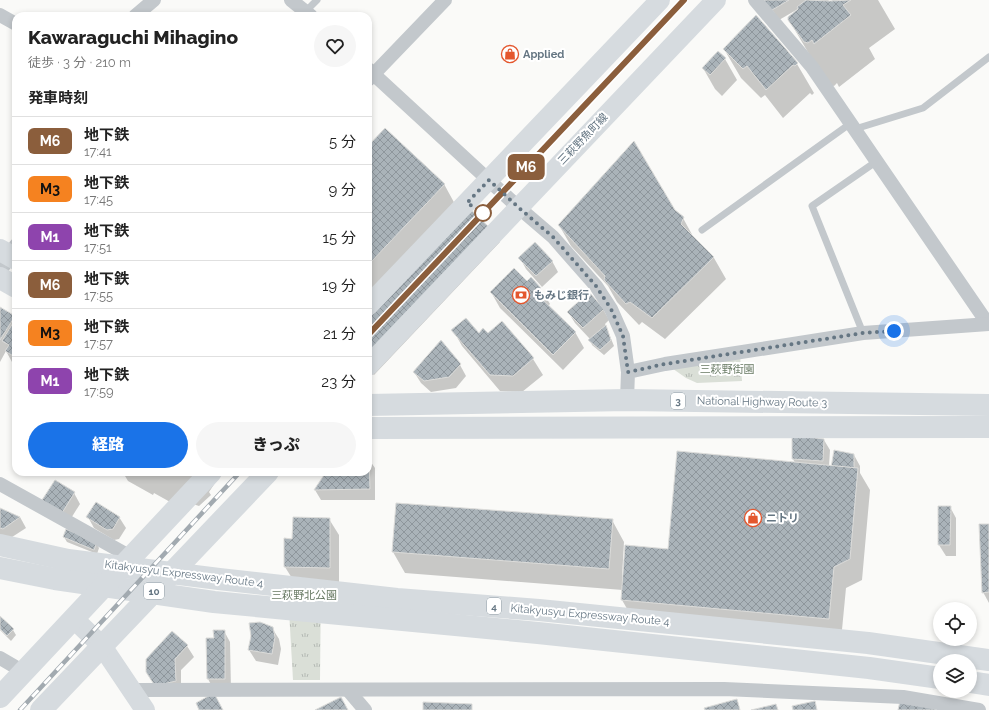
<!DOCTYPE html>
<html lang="ja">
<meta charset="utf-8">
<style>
:root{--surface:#fff;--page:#f6f6f6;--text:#222;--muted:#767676;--line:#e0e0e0;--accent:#1a73e8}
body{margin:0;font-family:Raleway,"Noto Sans JP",sans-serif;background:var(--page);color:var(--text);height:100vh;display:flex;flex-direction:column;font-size:15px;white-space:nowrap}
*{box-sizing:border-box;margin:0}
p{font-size:13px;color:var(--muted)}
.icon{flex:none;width:22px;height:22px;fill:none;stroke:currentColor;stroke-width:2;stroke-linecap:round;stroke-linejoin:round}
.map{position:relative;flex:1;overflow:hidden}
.side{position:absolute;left:12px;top:12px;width:360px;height:464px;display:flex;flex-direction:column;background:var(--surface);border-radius:12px;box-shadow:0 2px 6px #0003}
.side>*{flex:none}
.badge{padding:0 8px;border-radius:6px;font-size:14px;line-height:26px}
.tools{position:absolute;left:933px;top:602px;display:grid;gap:8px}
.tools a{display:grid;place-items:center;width:44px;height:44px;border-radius:50%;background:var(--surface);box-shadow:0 2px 6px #0003;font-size:20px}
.you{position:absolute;width:20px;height:20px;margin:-10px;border:3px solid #fff;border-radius:50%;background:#1a73e8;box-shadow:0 0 0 6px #1a73e833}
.map>.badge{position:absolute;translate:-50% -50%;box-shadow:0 0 0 2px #fff}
h2{padding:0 16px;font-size:15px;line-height:36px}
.round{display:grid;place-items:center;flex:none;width:42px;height:42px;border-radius:21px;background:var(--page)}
.headline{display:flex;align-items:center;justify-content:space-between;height:68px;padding:0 16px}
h1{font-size:19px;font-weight:800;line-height:30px}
.cta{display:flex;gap:8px;margin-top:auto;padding:8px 16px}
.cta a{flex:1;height:46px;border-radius:24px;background:var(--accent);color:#fff;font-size:16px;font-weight:800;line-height:46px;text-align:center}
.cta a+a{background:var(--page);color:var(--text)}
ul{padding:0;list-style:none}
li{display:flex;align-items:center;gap:12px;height:48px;padding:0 16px;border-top:1px solid var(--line)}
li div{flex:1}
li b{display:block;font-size:15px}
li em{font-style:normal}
li .badge{min-width:44px;font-weight:700;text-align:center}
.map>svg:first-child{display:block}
</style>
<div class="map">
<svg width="989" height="710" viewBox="0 0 989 710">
<defs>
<pattern id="park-tufts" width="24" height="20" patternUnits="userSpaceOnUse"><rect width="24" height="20" fill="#dadfd7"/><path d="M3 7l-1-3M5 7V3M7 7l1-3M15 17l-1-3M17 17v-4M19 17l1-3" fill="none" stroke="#b4b9b4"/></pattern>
<pattern id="building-cross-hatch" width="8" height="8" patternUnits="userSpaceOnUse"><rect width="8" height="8" fill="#aab3b9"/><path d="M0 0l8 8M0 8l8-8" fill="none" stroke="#8e969c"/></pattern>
</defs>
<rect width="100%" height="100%" fill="#fafaf8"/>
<g fill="url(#park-tufts)">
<polygon points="740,355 742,381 697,383 686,378 669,366"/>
<polygon points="287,576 321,580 320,680 293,680"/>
</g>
<g fill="#0003">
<polygon points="766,0 809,0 810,1 812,0 828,0 830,2 833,0 878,0 895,29 869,48 875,59 839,87 837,83 834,86 830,85 815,64 789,20 799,10 798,9 779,20"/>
<polygon points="756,17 797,64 814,93 812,95 810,93 783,118 765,95 761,98 741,78 724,49"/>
<polygon points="725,59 737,80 722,96 715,89 703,68"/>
<polygon points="368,147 444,184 456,206 497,237 500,242 374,375 368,369"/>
<polygon points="674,211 683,218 695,240 714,258 726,279 665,339 642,322 639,325 617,302 608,286 571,246 559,225"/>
<polygon points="520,258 552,261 558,272 542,287 526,269"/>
<polygon points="540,288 550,304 548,306 575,332 584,348 563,370 500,308 491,292"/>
<polygon points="0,308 14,317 16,320 16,364 12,362 6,351 0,362"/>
<polygon points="603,309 609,320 605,324 614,346 604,355 592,345 590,339 575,323 568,312"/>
<polygon points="502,322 533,359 543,375 522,392 500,391 462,346 453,330 488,335"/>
<polygon points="460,365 466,376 456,388 431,392 421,383 414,372"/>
<polygon points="824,440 830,450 829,466 832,467 854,455 860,466 860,473 870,490 862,580 846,588 841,640 634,621 622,600 623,590 405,573 393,552 612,520 624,542 622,577 624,577 669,550 795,463 793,459"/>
<polygon points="368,458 375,468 375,500 321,500 315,490 328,472 368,472"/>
<polygon points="117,472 209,472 215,483 209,492 211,495 199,506 193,504 188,512 154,493 153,495 128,481 125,476"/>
<polygon points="74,493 80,504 68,523 49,511"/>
<polygon points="950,507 956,518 956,556 946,556 939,545"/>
<polygon points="0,509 20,517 26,528 9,539 0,537"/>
<polygon points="88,517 119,517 126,528 119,539 114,540 94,528"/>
<polygon points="329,519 339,535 339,584 295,583 285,567"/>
<polygon points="989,525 989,603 983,592"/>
<polygon points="64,537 96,543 99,548 97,554 67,542"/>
<polygon points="0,617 13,630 16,635 11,641 0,630"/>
<polygon points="272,628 279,639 281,649 278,665 256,661 249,650"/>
<polygon points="224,631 230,642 231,690 214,690 208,679 215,640"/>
<polygon points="172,632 187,646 194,657 181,670 181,692 162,696"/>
</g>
<g fill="url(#building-cross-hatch)" stroke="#dcdcda">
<polygon points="765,0 789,0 772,10 764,1"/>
<polygon points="806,0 830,1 851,0 843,5 851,15 814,44 812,40 808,43 804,42 788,20 788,17 798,9 797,7"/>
<polygon points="756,15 798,63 795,66 793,65 766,90 747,66 743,69 723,49"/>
<polygon points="718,51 726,58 710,75 702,68"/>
<polygon points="385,128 445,184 368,265 368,146"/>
<polygon points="634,141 675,210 684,217 681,224 714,257 652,318 630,302 626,304 604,280 605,276 558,225"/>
<polygon points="462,201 498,236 368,367 368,299"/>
<polygon points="535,242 553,261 536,276 518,258"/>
<polygon points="514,268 527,281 531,277 541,288 536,293 576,332 553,355 490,292"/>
<polygon points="589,292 604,309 583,328 567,312"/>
<polygon points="0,307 15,316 0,340"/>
<polygon points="16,318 16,355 15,357 5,351 9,345 2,341"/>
<polygon points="466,318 479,333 483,328 488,333 502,321 534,358 513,376 490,375 451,330"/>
<polygon points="606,325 611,340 600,350 588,340"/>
<polygon points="441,340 461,364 449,377 424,381 413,372"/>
<polygon points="792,435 824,439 823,461 792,459"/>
<polygon points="834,450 854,454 854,485 829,480"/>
<polygon points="677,451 858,468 850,559 834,567 829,619 621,600 625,545 668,549"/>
<polygon points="368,457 369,457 370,489 314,490 326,472 368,472"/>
<polygon points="55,480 75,492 62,513 42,500"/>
<polygon points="96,502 120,517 113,529 107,530 86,517"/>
<polygon points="396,503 613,519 609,569 392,552"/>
<polygon points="938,506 951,506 950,545 938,545"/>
<polygon points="0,508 20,517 3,529 0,528"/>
<polygon points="293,517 330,518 330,568 284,567 284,538 292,539"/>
<polygon points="979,524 989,524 989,592 982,593"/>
<polygon points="66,529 97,542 94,550 63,537"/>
<polygon points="0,616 14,629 7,636 0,629"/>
<polygon points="260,622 273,627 275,637 272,654 248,650 251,636 249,623"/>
<polygon points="213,630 225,630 225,679 207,679 206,638 214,638"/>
<polygon points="172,631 188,645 175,659 176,681 155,686 146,672 146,659"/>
<polygon points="214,693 223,710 199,710 196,703"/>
<polygon points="341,697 348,710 315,710"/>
<polygon points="737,699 740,710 705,710 704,708"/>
<polygon points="815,701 817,710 793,710 792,706"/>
<polygon points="900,701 936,707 935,710 898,710"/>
<polygon points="423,702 472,704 472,710 423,710"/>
<polygon points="776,704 778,710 751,710"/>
</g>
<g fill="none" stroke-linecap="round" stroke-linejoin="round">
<g stroke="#c3c8cc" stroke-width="7">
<polyline points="304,13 317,0"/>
<polyline points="855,129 923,108 989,57"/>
<polyline points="702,230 851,123"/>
<polyline points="863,333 812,206 877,161"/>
</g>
<g stroke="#c3c8cc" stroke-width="14">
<polyline points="291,0 311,16"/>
<polyline points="755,0 812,67 988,324"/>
<polyline points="0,15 16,24"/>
<polyline points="135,16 154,0"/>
<polyline points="368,69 518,207 553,237 596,286 611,309 623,336 628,372"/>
<polyline points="368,80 445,0"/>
<polyline points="0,272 16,245"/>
<polyline points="627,400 628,372 665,364 863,333 989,324"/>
<polyline points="0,484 131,557"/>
<polyline points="0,658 24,672"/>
<polyline points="133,690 724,689 903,697 979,710"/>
<polyline points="348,690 365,710"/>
</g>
<g stroke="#d6dbdf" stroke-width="20">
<polyline points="368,306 660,0"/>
<polyline points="368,366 716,0"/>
<polyline points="74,619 102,646 145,710"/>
</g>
<g stroke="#d6dbdf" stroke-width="22">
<polyline points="0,250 16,259"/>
<polyline points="0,278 16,287"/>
<polyline points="368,405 627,400 989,405"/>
<polyline points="368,428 989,427"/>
<polyline points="0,545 68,560 219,579 397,599 539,610 868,643 989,660"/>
<polyline points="0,568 55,579 214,602 538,633 869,668 940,678"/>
<polyline points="970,682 989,685"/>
<polyline points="0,697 211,472"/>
<polyline points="41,710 268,472"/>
</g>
<g stroke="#a2aab0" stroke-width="4.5">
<g id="rail">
<polyline points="368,335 684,0"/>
<polyline points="20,710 240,472"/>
</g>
</g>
<use href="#rail" stroke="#fff" stroke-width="3" stroke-dasharray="9" stroke-linecap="butt"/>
</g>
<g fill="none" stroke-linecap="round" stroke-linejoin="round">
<g stroke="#fff" stroke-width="9">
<polyline id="line" points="368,335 684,0"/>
</g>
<use href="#line" stroke="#8b5e3c" stroke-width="6"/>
<polyline stroke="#657683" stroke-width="4" stroke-dasharray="0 7.2" points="483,213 467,203 489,180 518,207 553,237 596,286 611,309 623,336 628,372 665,364 863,333 894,331"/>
</g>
<defs>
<g id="shop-ring" transform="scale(0.9)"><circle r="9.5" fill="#fff" stroke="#e4572e" stroke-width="1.5"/><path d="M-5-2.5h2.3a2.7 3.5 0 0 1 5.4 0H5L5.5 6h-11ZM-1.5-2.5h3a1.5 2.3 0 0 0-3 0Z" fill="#e4572e"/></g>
<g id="bank-ring" transform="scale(0.9)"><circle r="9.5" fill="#fff" stroke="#e4572e" stroke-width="1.5"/><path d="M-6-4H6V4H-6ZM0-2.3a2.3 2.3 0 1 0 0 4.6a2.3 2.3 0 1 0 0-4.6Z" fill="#e4572e"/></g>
</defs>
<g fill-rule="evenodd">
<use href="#shop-ring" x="510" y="54"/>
<use href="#bank-ring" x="521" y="295"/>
<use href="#shop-ring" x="753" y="518"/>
</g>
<circle fill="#fff" stroke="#8b5e3c" stroke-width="2" cx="483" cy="213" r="8"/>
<g text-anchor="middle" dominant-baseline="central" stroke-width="4" stroke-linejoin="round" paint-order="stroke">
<g fill="#fff" stroke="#939fa8" stroke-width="1">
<rect x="671" y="393" width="14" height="16" rx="3"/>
<rect x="144" y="583" width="20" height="16" rx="3"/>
<rect x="487" y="598" width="14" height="16" rx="3"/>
</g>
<g font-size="10" font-weight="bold" fill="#657683">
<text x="678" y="401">3</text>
<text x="154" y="591">10</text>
<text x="494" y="606">4</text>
</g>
<g font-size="11" font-weight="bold" fill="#657683" stroke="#fff" text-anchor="start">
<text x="523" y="54">Applied</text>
<text x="534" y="295">もみじ銀行</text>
<text x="766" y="518">ニトリ</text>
</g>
<g font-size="11" fill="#657683" stroke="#fff">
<text transform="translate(583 139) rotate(-46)">三萩野魚町線</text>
<text transform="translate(762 402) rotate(1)">National Highway Route 3</text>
<text transform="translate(184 574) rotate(7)">Kitakyusyu Expressway Route 4</text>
<text transform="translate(590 615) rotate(5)">Kitakyusyu Expressway Route 4</text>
</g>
<g font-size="11" fill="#687a64" stroke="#fff">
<text x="727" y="369">三萩野街園</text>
<text x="304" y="595">三萩野北公園</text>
</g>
</g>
</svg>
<div class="tools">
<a><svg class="icon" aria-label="locate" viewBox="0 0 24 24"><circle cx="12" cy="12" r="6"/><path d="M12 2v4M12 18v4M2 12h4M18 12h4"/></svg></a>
<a><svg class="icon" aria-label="layers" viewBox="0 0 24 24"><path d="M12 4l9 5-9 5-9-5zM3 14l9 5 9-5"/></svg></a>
</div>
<div class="you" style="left:894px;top:331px"></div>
<b class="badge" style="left:526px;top:167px;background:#8b5e3c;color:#fff">M6</b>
<section class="side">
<div class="headline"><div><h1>Kawaraguchi Mihagino</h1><p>徒歩 · 3 分 · 210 m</p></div><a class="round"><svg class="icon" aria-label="heart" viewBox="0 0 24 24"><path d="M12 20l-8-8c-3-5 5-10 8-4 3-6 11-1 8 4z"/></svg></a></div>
<h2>発車時刻</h2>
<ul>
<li><span class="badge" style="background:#8b5e3c;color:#fff">M6</span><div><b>地下鉄</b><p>17:41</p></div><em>5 分</em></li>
<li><span class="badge" style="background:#f58220;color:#111">M3</span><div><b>地下鉄</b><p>17:45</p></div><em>9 分</em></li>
<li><span class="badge" style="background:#8e44ad;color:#fff">M1</span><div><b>地下鉄</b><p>17:51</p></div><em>15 分</em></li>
<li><span class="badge" style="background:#8b5e3c;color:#fff">M6</span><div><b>地下鉄</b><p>17:55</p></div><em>19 分</em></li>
<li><span class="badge" style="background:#f58220;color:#111">M3</span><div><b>地下鉄</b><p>17:57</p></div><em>21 分</em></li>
<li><span class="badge" style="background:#8e44ad;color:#fff">M1</span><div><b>地下鉄</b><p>17:59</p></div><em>23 分</em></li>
</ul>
<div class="cta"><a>経路</a><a>きっぷ</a></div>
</section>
</div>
